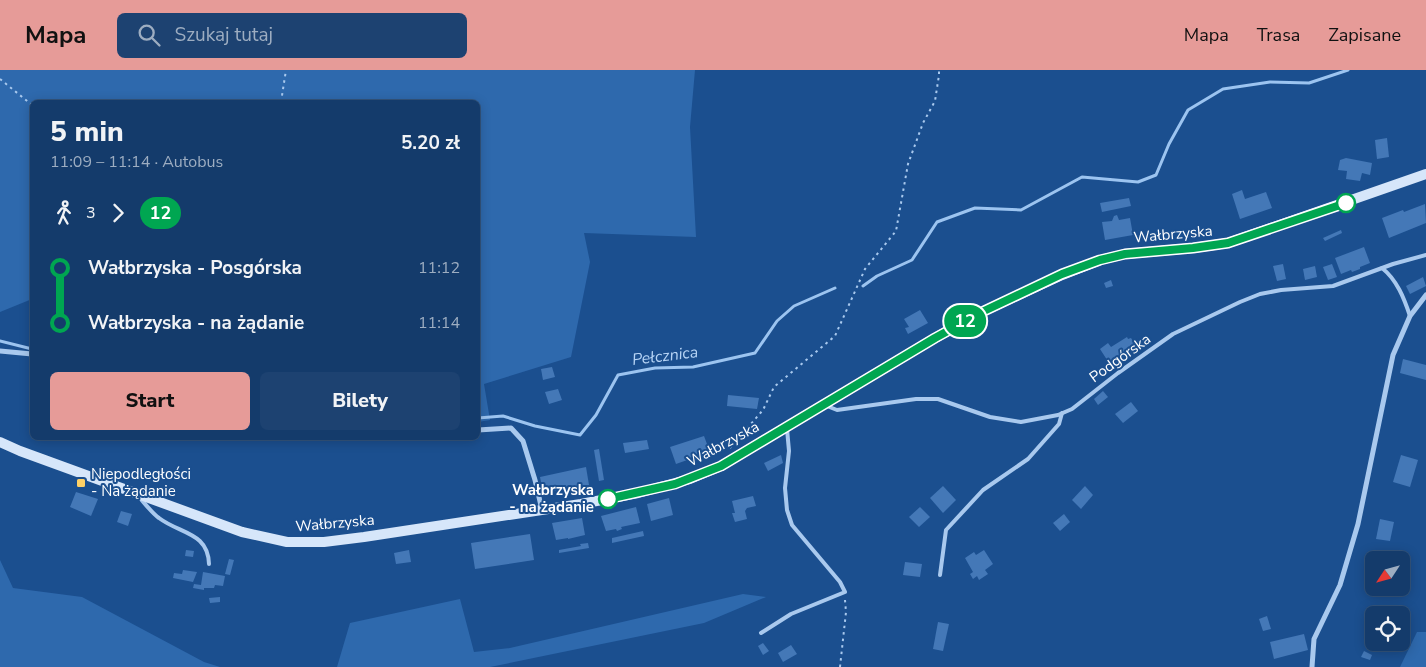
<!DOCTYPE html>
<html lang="pl">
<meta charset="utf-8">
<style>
:root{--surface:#143b6b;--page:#1d4271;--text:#f1f3f6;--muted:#9dadc1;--line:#33557e;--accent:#e69b98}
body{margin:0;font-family:"Nunito Sans",sans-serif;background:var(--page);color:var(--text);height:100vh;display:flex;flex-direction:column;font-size:19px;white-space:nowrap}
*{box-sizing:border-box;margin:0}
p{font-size:16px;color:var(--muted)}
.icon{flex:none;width:28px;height:28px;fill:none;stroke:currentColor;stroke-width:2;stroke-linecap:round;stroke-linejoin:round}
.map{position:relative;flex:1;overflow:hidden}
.sheet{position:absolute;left:30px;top:30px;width:450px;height:340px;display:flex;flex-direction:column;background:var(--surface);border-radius:8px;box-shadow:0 2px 12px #0003,0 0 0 1px var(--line)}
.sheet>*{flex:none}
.badge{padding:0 10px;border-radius:16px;font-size:18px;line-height:32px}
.needle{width:32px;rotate:234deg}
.buttons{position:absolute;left:1365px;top:481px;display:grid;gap:10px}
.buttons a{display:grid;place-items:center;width:45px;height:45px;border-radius:8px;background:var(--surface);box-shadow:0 2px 12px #0003,0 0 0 1px var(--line);font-size:25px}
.map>.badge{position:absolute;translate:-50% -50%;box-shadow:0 0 0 2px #fff}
.legs{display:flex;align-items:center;gap:8px;height:55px;padding:0 20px;font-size:16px}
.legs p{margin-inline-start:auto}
.headline{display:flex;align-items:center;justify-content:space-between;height:85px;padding:0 20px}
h1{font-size:28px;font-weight:800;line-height:38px}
.primary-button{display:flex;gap:10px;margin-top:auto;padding:10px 20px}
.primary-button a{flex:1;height:58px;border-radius:8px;background:var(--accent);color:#111;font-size:20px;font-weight:800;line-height:58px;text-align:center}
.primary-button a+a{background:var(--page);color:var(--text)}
ul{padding:0 20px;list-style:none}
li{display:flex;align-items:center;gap:18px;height:55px;font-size:19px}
li i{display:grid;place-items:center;width:8px;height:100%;margin:0 6px;background:currentColor}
li i::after{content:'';width:12px;height:12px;margin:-6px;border:4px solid;border-radius:50%;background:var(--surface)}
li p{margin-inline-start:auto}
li:first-child i{background:linear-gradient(#0000 50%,currentColor 0)}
li:last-child i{background:linear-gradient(currentColor 50%,#0000 0)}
header{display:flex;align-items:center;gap:30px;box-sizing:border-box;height:70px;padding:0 25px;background:var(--accent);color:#111}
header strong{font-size:24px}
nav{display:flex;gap:28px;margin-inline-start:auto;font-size:18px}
.search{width:350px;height:45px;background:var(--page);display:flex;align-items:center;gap:12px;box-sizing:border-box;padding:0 18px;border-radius:8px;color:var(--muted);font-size:19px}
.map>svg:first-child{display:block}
</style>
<header>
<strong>Mapa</strong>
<div class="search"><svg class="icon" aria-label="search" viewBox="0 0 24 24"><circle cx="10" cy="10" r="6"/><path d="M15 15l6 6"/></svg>Szukaj tutaj</div>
<nav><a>Mapa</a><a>Trasa</a><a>Zapisane</a></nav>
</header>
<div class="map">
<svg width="1426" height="597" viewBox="0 0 1426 597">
<rect width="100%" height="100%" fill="#1b4f8f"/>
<g fill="#2e69ad">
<polygon points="0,0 695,0 690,57 696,167 584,163 590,192 571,287 484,314 490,350 478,352 478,32 32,32 32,229 0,242"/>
<polygon points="0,490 13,518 82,527 204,592 220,597 0,597"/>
<polygon points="743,524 766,527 704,553 490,597 337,597 350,553 460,529 474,582 510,578"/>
<polygon points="1417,562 1426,562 1426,597 1400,597"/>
</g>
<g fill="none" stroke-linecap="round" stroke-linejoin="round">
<g stroke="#9cc4f0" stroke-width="3">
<polyline points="863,216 877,206 912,190 937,152 975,138 1021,140 1082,107 1138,112 1156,105 1169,74 1188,40 1223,19 1270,12 1309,13 1348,0"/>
<polyline points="0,271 32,279"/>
<polyline points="478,348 503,346 535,356 580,365 596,345 618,305 655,298 693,297 755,283 777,251 794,236 835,218"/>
</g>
</g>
<g fill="#4478b7">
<polygon points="1387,68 1389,87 1377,89 1375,70"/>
<polygon points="1346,88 1372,93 1370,105 1362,103 1360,111 1346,109 1347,101 1338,100 1340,90"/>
<polygon points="1242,120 1245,129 1266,122 1272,138 1240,149 1232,124"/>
<polygon points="1129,128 1131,136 1102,142 1100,133"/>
<polygon points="1425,134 1426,153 1389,168 1382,148 1403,140 1404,142"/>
<polygon points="1117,145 1119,150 1130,148 1133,165 1105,170 1102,152 1112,151 1114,146"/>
<polygon points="1341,160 1342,163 1325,171 1323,168"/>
<polygon points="1364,177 1370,193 1360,197 1360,199 1352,202 1351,200 1341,204 1335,188"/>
<polygon points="1283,194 1286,209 1277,211 1273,196"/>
<polygon points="1332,194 1337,207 1328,210 1323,197"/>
<polygon points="1315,196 1317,207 1305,210 1303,199"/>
<polygon points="1423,207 1426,216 1410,224 1406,216"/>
<polygon points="1111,210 1113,216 1106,218 1104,213"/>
<polygon points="920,240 928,253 908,264 905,258 909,257 904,249"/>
<polygon points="1127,267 1128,269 1131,268 1134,273 1132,274 1135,278 1111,296 1100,279 1108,273 1111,277"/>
<polygon points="1403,289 1426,295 1426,310 1400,303"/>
<polygon points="552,297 555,307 543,310 541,299"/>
<polygon points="558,319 562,330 549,334 545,322"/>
<polygon points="1103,321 1108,327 1098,335 1094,329"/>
<polygon points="728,325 759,328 757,339 727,336"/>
<polygon points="1131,332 1138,341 1123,353 1115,344"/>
<polygon points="704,366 710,382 676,394 670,377"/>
<polygon points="647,370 649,379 625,383 623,373"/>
<polygon points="599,379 604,410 599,411 594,380"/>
<polygon points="781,385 783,393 768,401 764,393"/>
<polygon points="1401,385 1418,390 1410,417 1393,412"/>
<polygon points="586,397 589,415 543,423 540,407"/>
<polygon points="943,416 956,430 943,443 930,428"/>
<polygon points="1085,416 1093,425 1081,439 1072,430"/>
<polygon points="76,422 98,429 91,446 70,437"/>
<polygon points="753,426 756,436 747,438 745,441 747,449 735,452 732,443 735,443 732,431"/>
<polygon points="669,428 673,445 651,451 647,434"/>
<polygon points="636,437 640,453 621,457 622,459 617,461 616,459 606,461 601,446"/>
<polygon points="920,437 930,447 919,457 909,447"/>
<polygon points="121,441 132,444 128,456 117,452"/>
<polygon points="1064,444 1070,452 1060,461 1053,453"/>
<polygon points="582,448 585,465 568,469 568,468 556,470 552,453"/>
<polygon points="1380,449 1394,452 1390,471 1376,469"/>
<polygon points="643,461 644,466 612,473 612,468"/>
<polygon points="530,464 534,490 475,499 471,473"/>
<polygon points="588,473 589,478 559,483 559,480 581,476 580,474"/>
<polygon points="186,480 194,481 193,487 185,486"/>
<polygon points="409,480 411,492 396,494 394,483"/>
<polygon points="984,480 993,494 985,500 988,504 979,510 977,506 973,509 970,504 973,502 965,488 974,482 976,485"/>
<polygon points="229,489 234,490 230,505 225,504"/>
<polygon points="905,492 922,494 920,507 903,505"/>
<polygon points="183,500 197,502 193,512 173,508 174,503 182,504"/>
<polygon points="203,502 225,506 223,516 215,515 214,518 204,518 204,520 193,518 194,514 201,515"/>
<polygon points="220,527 220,532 210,533 209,528"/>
<polygon points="1267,546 1271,559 1263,561 1259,549"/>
<polygon points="938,552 949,554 943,581 933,579"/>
<polygon points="1304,564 1308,580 1274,589 1270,572"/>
<polygon points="763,573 769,581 763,585 758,576"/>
<polygon points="791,575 797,584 783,592 778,583"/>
<polygon points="1364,581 1372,585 1370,590 1361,587"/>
</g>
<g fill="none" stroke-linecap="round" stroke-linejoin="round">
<g stroke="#a9c9ee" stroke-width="2" stroke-dasharray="2.5 4" stroke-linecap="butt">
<polyline points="0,9 32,35"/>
<polyline points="281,32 286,0"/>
<polyline points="730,378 763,340 774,317 835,266 865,199 896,161 908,94 923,53 935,31 939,5 939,0"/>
<polyline points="840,597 846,542 845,530"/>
</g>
<g stroke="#a9c9ee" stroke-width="4">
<path d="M 1382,198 C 1397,210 1404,228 1410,246"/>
<polyline points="827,336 837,340 916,329 938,329 990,347 1021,352 1058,345 1072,339 1118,303 1173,264 1240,232 1260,224 1281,220 1333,216 1393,194 1426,185"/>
<path d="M 140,428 C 146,435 152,443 159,448 C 180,464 208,462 209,494"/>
<polyline points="940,505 946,460 983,420 1028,389 1059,354 1062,343"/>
<polyline points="761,563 791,544 845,522 840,512 792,455 787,440 785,418 789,381 787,359"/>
</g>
<g stroke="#a9c9ee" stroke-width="5">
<polyline points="0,281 32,284"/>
<polyline points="478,360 511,358 523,371 535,410 542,440"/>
<polyline points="1312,597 1314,569 1340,515 1358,454 1393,285 1410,246 1426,225"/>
</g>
<polyline stroke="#d6e6fa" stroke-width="10" points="0,372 20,381 242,462 287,472 324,472 364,467 581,434 638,423 690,409 721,396 935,268 984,241 1062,205 1100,190 1125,184 1193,178 1228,173 1426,104"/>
</g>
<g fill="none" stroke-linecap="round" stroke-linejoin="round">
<g stroke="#fff" stroke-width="11">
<polyline id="line-1" points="608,429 675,414 721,396 935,268 984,241 1062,204 1100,190 1125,184 1193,178 1228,173 1346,133"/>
</g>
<use href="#line-1" stroke="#00a651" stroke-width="8"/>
</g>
<g fill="#fff" stroke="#00a651" stroke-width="2.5">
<circle cx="1346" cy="133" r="9"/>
<circle cx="608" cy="429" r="9"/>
</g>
<rect fill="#ffd166" stroke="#1b4f8f" stroke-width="2" x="76" y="408" width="10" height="10" rx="2.5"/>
<g text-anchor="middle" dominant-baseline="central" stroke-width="4" stroke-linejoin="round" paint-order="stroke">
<g font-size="15" fill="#fff" stroke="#1b4f8f">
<text transform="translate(1173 164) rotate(-5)">Wałbrzyska</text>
<text transform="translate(1120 288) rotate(-36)">Podgórska</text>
<text transform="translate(723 374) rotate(-28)">Wałbrzyska</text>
<text transform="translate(335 453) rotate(-5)">Wałbrzyska</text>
</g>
<g font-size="15" fill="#fff" stroke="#1b4f8f" text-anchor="start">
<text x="91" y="404">Niepodległości<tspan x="91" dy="17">- Na żądanie</tspan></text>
</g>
<g font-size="15" font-weight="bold" fill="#fff" stroke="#1b4f8f" text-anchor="end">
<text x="594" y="420">Wałbrzyska<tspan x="594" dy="17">- na żądanie</tspan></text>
</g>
<g font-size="16" font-style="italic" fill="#b5d3f5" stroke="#1b4f8f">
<text transform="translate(665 286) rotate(-7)">Pełcznica</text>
</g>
</g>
</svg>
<div class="buttons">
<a><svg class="needle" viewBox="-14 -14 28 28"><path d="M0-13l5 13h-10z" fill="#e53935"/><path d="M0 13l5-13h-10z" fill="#9dadc1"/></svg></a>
<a><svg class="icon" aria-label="locate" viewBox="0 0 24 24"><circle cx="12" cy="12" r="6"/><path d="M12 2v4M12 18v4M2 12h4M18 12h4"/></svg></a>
</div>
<b class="badge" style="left:965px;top:251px;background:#00a651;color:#fff">12</b>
<section class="sheet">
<div class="headline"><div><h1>5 min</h1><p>11:09 – 11:14 · Autobus</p></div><b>5.20 zł</b></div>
<div class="legs"><svg class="icon" aria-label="walk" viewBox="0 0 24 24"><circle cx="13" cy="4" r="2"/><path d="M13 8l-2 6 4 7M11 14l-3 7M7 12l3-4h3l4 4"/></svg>3<svg class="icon" aria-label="forward" viewBox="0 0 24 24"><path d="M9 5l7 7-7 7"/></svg><b class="badge" style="background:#00a651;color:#fff">12</b></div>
<ul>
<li><i style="color:#00a651"></i><b>Wałbrzyska - Posgórska</b><p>11:12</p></li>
<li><i style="color:#00a651"></i><b>Wałbrzyska - na żądanie</b><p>11:14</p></li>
</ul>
<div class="primary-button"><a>Start</a><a>Bilety</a></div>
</section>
</div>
